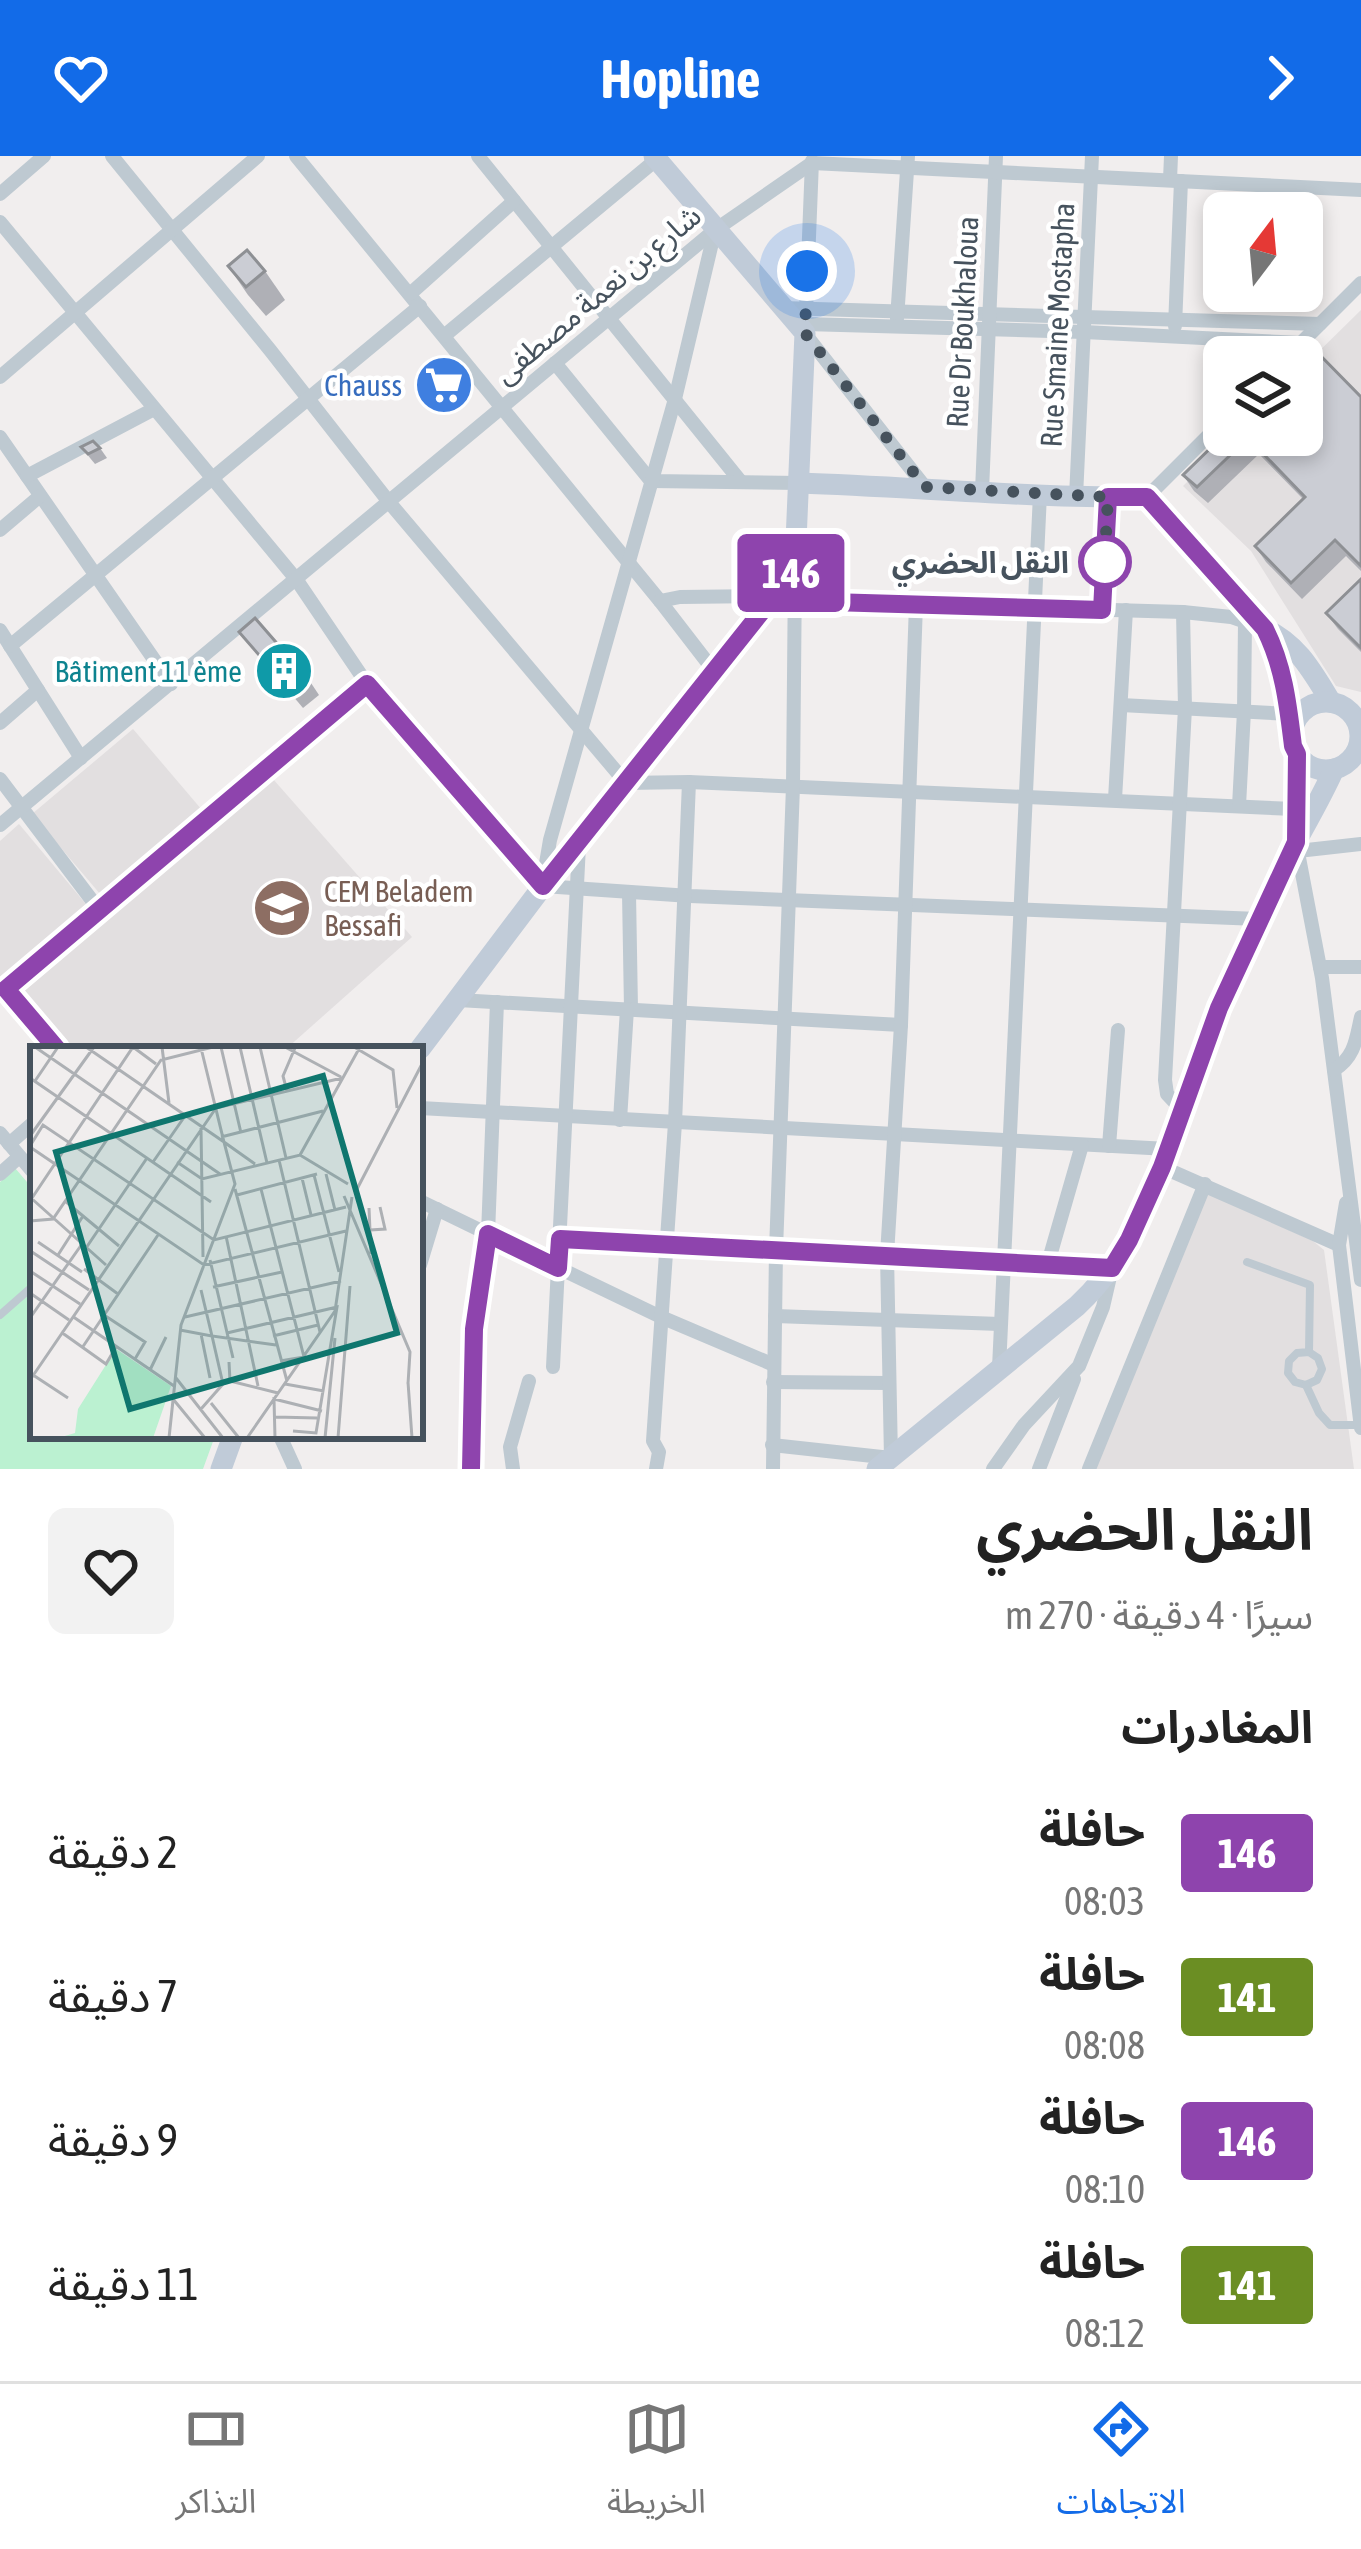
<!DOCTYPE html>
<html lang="ar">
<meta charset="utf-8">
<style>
:root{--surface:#fff;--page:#f2f2f2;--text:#222;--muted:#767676;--line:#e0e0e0;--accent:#126be8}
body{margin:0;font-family:"Asap Condensed","Noto Sans Arabic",sans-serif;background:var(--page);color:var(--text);direction:rtl;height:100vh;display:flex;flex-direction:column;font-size:45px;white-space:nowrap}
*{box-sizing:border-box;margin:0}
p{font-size:39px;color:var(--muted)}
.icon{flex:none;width:66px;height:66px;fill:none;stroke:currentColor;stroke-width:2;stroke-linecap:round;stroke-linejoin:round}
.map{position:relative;height:1313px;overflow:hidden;direction:ltr}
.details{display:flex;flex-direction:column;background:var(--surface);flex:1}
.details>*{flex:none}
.badge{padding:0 24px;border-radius:9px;font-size:42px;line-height:78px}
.needle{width:78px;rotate:16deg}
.fabs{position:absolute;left:1203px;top:36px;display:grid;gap:24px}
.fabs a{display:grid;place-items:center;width:120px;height:120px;border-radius:18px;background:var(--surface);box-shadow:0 6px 18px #0003;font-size:60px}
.you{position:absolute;width:60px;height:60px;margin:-30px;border:9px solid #fff;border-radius:50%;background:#1a73e8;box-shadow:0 0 0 18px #1a73e833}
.map>.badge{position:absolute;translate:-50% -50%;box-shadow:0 0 0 6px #fff}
h2{padding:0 48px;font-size:45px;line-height:108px}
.round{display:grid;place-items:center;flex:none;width:126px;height:126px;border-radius:18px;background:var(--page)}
.head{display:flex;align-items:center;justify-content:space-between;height:204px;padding:0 48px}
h1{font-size:57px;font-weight:700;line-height:90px}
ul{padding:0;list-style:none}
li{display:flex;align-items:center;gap:36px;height:144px;padding:0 48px}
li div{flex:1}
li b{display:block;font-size:45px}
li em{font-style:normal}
li .badge{min-width:132px;font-weight:700;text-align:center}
header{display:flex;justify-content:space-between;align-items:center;height:156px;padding:0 48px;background:var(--accent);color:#fff;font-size:54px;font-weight:700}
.tabs{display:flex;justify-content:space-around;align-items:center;height:168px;border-top:3px solid var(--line);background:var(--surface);font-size:33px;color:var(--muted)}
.tabs a{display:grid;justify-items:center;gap:6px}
.tabs .selected{color:var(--accent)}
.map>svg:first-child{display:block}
</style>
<header><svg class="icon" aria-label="forward" viewBox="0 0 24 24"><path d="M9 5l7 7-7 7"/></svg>Hopline<svg class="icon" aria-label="heart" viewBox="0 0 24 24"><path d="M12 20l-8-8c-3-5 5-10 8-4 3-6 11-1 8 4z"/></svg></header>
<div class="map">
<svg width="1361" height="1313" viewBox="0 0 1361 1313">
<rect width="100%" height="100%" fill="#f1eeee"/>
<g fill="#e2dfe0">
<polygon points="1361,154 1361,536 1336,530 1251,395 1183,330 1235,279 1302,279 1302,212"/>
<polygon points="133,573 202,654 101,739 32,658"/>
<polygon points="273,623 412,781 286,893 75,893 24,835"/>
<polygon points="19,668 90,753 0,828 0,685"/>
<polygon points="1207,1037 1313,1085 1324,1094 1354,1313 1093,1313"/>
</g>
<polygon fill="#bbf1d1" points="15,1012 33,1033 33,1280 215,1280 203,1313 0,1313 0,1026"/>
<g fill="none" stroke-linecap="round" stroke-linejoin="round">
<polyline stroke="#72d0a3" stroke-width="3" stroke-dasharray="9 6" stroke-linecap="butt" points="1358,592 1361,593"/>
<g stroke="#bec9d1" stroke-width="8">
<polyline points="1103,454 1108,343"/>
<polyline points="1247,1106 1310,1129 1309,1196 1318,1202 1322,1213 1317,1224 1306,1229 1295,1226 1288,1217 1289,1205 1297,1197 1309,1196"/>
<polyline points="0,1159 33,1130"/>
<polyline points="1306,1229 1319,1257 1330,1269 1359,1269"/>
</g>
<g stroke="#bec9d1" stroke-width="14">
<polyline points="112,0 270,194 389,346 626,627 689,626 1294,653"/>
<polyline points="296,0 660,445"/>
<polyline points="478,0 741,326"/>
<polyline points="1170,24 1171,0"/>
<polyline points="0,38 44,0"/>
<polyline points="0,66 296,423 367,528 543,730 690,740 1258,763"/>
<polyline points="410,138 514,45"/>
<polyline points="782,152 1320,168"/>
<polyline points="806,157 812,5"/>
<polyline points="897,163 908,0"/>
<polyline points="805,168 1084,176 1301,187"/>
<polyline points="1175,170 1181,25"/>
<polyline points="806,179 925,331"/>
<polyline points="444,180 657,3"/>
<polyline points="1287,201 1361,127"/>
<polyline points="555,207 651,325 800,327"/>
<polyline points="0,221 258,0"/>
<polyline points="0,281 171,528"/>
<polyline points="27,320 154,253"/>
<polyline points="982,335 996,0"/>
<polyline points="1076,341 1092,0"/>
<polyline points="1147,341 1224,264"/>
<polyline points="0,374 40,340"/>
<polyline points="796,445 1183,456 1231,461 1260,471"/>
<polyline points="0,474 81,602"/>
<polyline points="10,490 420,150"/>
<polyline points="714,515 660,445 680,441 774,440"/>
<polyline points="1121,549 1290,558"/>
<polyline points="0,567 38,534"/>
<polyline points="0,623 100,755"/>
<polyline points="1115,643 1126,454"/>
<polyline points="1239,650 1244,555 1245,466"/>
<polyline points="0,669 715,74 812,7 1361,34"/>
<polyline points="1296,686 1322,822 1361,1124"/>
<polyline points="1298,695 1361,688"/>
<polyline points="543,725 550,684 675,243 715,74"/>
<polyline points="629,737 631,853"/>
<polyline points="1320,811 1361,811"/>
<polyline points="6,833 57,893"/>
<polyline points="0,838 367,528"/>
<polyline points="458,844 901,869"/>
<polyline points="497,846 488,1078 661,1161 774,1209"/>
<path d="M 1334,914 C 1355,901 1356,883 1361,861"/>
<polyline points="420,952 1168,993"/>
<polyline points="1182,954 1167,938 1165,924 1185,552 1183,456"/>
<polyline points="620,964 627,853"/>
<polyline points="0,977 33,1016"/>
<polyline points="9,988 33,967"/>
<polyline points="1109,990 1118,874"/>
<polyline points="1162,1011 1339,1089"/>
<polyline points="0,1018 19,1001"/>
<polyline points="420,1045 488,1078 474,1173 471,1313"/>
<polyline points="1346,1047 1339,1089 1361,1272"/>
<polyline points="560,1083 1112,1112 1103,1151 1079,1210 1024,1269 993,1313"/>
<polyline points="1048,1107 1082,989"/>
<polyline points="420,1109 437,1053"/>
<polyline points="775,1160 1000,1168"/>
<polyline points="553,1211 579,689"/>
<polyline points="999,1212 1040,338"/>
<polyline points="773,1226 889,1227"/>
<polyline points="280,1280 295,1313"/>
<polyline points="772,1289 891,1302 887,1099 901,869 916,448"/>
<polyline points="513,1313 510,1291 529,1225"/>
<polyline points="656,1313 659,1296 653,1285 675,967 689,626"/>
<polyline points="773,1313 776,1094 793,630 795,413"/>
<polyline points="1039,1313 1074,1223"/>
<polyline points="1089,1313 1205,1028"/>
</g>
<g stroke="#c0cbd8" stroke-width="21">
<path d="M 800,327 C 915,331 1031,342 1147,341 L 1265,473 L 1283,519 L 1293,573"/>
<path d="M 1265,473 C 1298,488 1313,517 1331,546"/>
<circle cx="1326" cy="580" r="34"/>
<polyline points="1296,685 1297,598"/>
<polyline points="420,893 543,730 789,420 795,408 805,177 654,0"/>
<polyline points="221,1313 233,1280"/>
<path d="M 877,1313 L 1077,1150 C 1161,1072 1179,947 1222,845 C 1244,792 1268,738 1296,686 C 1309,662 1323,638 1334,613"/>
</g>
</g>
<g fill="#afb0b6">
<polygon points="228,110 265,115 285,144 266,160 248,139"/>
<polygon points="1361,241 1361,415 1346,400 1302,443 1266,406 1255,390 1303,343 1259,298 1208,347 1194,335 1183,319 1224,279"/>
<polygon points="81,291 100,292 107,302 95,308"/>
<polygon points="1361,423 1361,496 1338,473 1326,457"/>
<polygon points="239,476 309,524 319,539 303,552"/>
</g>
<g fill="#cbcdd4" stroke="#8e9094" stroke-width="3">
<polygon points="247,94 265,115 246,131 228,110"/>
<polygon points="1313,192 1361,241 1361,410 1335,384 1291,427 1255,390 1305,341 1248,282 1197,331 1183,319 1224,279 1302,279 1302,203"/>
<polygon points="93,285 100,292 88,298 81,291"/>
<polygon points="1361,423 1361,492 1326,457"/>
<polygon points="255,462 309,524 293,538 239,476"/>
</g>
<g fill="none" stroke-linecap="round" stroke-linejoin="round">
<g stroke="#fff" stroke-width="27">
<path id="line" d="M 57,893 L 6,833 L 367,528 L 543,730 L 790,420 L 795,408 L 796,445 L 1102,454 L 1108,341 L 1147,341 L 1265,473 C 1284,511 1288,549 1293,590 L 1297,598 L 1296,686 L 1219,852 L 1162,1011 L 1129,1084 L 1112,1112 L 560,1083 L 558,1112 L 488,1078 L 474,1173 L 471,1313"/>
</g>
<use href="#line" stroke="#8e44ad" stroke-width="18"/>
<polyline stroke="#46525d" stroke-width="12" stroke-dasharray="0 21.6" points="807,115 805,177 925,331 1108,341 1104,416 1105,406"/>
</g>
<defs>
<g id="supermarket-disc" transform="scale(3)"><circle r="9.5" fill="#3f7fe0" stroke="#fff"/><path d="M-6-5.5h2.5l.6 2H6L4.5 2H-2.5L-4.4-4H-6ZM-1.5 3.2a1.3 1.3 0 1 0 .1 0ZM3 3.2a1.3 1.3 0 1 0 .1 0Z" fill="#fff"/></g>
<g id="building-disc" transform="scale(3)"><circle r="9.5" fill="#0f9aa8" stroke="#fff"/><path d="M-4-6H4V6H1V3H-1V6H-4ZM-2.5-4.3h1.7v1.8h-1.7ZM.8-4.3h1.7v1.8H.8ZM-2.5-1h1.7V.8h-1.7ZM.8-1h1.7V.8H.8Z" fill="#fff"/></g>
<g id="school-disc" transform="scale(3)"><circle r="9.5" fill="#8d6e63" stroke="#fff"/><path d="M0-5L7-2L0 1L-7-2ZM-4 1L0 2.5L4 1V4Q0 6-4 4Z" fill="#fff"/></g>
</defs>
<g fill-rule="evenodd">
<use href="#supermarket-disc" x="444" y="229"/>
<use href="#building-disc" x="284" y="515"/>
<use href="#school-disc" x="282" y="752"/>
</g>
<circle fill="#fff" stroke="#8e44ad" stroke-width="6" cx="1105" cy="406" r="24"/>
<g text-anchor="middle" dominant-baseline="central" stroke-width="9" stroke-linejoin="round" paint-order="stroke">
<g font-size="30" fill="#46525d" stroke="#fff">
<text transform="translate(597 138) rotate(-40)">شارع بن نعمة مصطفى</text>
<text transform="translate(962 166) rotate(-87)">Rue Dr Boukhaloua</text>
<text transform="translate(1057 169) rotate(-87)">Rue Smaine Mostapha</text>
</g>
<g font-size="30" fill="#366cbe" stroke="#fff" text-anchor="end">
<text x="402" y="229">Chauss</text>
</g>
<g font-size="30" font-weight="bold" fill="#46525d" stroke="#fff" text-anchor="end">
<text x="1069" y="406">النقل الحضري</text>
</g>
<g font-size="30" fill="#0d838f" stroke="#fff" text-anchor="end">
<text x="242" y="515">Bâtiment 11 ème</text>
</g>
<g font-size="30" fill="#785e54" stroke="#fff" text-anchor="start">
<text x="324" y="735">CEM Beladem<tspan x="324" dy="34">Bessafi</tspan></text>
</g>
</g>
<g transform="translate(30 890)">
<rect width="393" height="393" fill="#f1eeee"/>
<path d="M 86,303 L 141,340 L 123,392 L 28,392 L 45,387 L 48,363 Z" fill="#bbf1d1"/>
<path fill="none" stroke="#adb0b4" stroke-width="3" d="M 5,1 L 190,128M 56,1 L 194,96 L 205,138 L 151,279 L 139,392M 132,1 L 139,57M 191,1 L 211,87M 210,1 L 237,117M 230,1 L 256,112M 255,1 L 311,31M 324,1 L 363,24 L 367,62M 171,2 L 194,96 L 225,118M 0,32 L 181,156M 5,35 L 28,1M 257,45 L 253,30 L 265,2M 171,82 L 173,211M 0,90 L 64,1M 191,91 L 293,65M 0,100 L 13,79 L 184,194 L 316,161M 0,101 L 174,219 L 316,185M 270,109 L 330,1M 249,114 L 290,286M 123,116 L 155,70M 147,116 L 172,133 L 270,109 L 318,138M 296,128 L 305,164M 284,129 L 309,226M 272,132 L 281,169M 205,143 L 257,335M 231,143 L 274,311 L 250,315M 326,145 L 393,16M 207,149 L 287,128M 314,150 L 380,306 L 378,338M 1,152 L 76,219M 0,155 L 103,1 L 126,18M 35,155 L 89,200M 339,162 L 341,208M 0,175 L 23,173 L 131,14 L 183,1M 340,184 L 355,183 L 350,161M 196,190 L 228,340M 8,196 L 52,226M 56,202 L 117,112M 2,206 L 59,244M 28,209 L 53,170M 180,214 L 203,312M 54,223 L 88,248M 0,225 L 50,258M 183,241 L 252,226M 171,244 L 182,290 L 246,299M 0,247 L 39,274M 74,269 L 115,296 L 105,313M 42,270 L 144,340M 155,271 L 311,235M 0,272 L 52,198M 150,284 L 182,290 L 193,338 L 171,363M 31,286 L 76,318 L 86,301M 197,287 L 307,261 L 286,387 L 263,385M 171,288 L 180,332M 243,290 L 288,279M 52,302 L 128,189M 199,316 L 200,335 L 248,347M 120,324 L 136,291M 0,327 L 38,352M 146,332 L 193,392M 0,334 L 186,62 L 312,32M 378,336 L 382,392M 255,338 L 294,345M 143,353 L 175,392M 181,357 L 209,392M 245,371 L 287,372M 217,392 L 305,265 L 322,151M 245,392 L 244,353 L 292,365M 295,392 L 305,292M 308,392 L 320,240"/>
<path fill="#0f766e" fill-opacity="0.15" stroke="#0f766e" stroke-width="6" d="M 293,30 L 367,287 L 100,363 L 26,106 Z"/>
<rect width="393" height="393" fill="none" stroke="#46525d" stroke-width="6"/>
</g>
</svg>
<div class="fabs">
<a><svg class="needle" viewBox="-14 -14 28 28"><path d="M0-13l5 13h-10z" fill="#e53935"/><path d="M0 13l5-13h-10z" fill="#767676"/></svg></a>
<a><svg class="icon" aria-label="layers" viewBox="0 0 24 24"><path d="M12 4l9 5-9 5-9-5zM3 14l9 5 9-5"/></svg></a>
</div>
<div class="you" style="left:807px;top:115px"></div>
<b class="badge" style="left:791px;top:417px;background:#8e44ad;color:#fff">146</b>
</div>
<section class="details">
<div class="head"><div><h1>النقل الحضري</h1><p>سيرًا · 4 دقيقة · 270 m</p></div><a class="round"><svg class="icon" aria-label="heart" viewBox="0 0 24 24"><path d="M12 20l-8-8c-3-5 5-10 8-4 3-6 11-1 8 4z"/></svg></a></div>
<h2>المغادرات</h2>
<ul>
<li><span class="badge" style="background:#8e44ad;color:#fff">146</span><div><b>حافلة</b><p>08:03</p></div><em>2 دقيقة</em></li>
<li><span class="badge" style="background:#6b8e23;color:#fff">141</span><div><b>حافلة</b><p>08:08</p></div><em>7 دقيقة</em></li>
<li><span class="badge" style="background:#8e44ad;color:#fff">146</span><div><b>حافلة</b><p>08:10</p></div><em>9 دقيقة</em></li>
<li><span class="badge" style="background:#6b8e23;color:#fff">141</span><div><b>حافلة</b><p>08:12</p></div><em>11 دقيقة</em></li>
</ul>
</section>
<nav class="tabs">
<a class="selected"><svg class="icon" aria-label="directions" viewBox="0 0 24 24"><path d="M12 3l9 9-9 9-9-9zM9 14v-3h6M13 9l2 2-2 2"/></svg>الاتجاهات</a>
<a><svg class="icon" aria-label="map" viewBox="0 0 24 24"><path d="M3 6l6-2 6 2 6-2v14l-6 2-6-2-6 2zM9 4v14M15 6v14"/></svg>الخريطة</a>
<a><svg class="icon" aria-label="tickets" viewBox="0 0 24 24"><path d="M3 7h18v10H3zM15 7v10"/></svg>التذاكر</a>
</nav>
